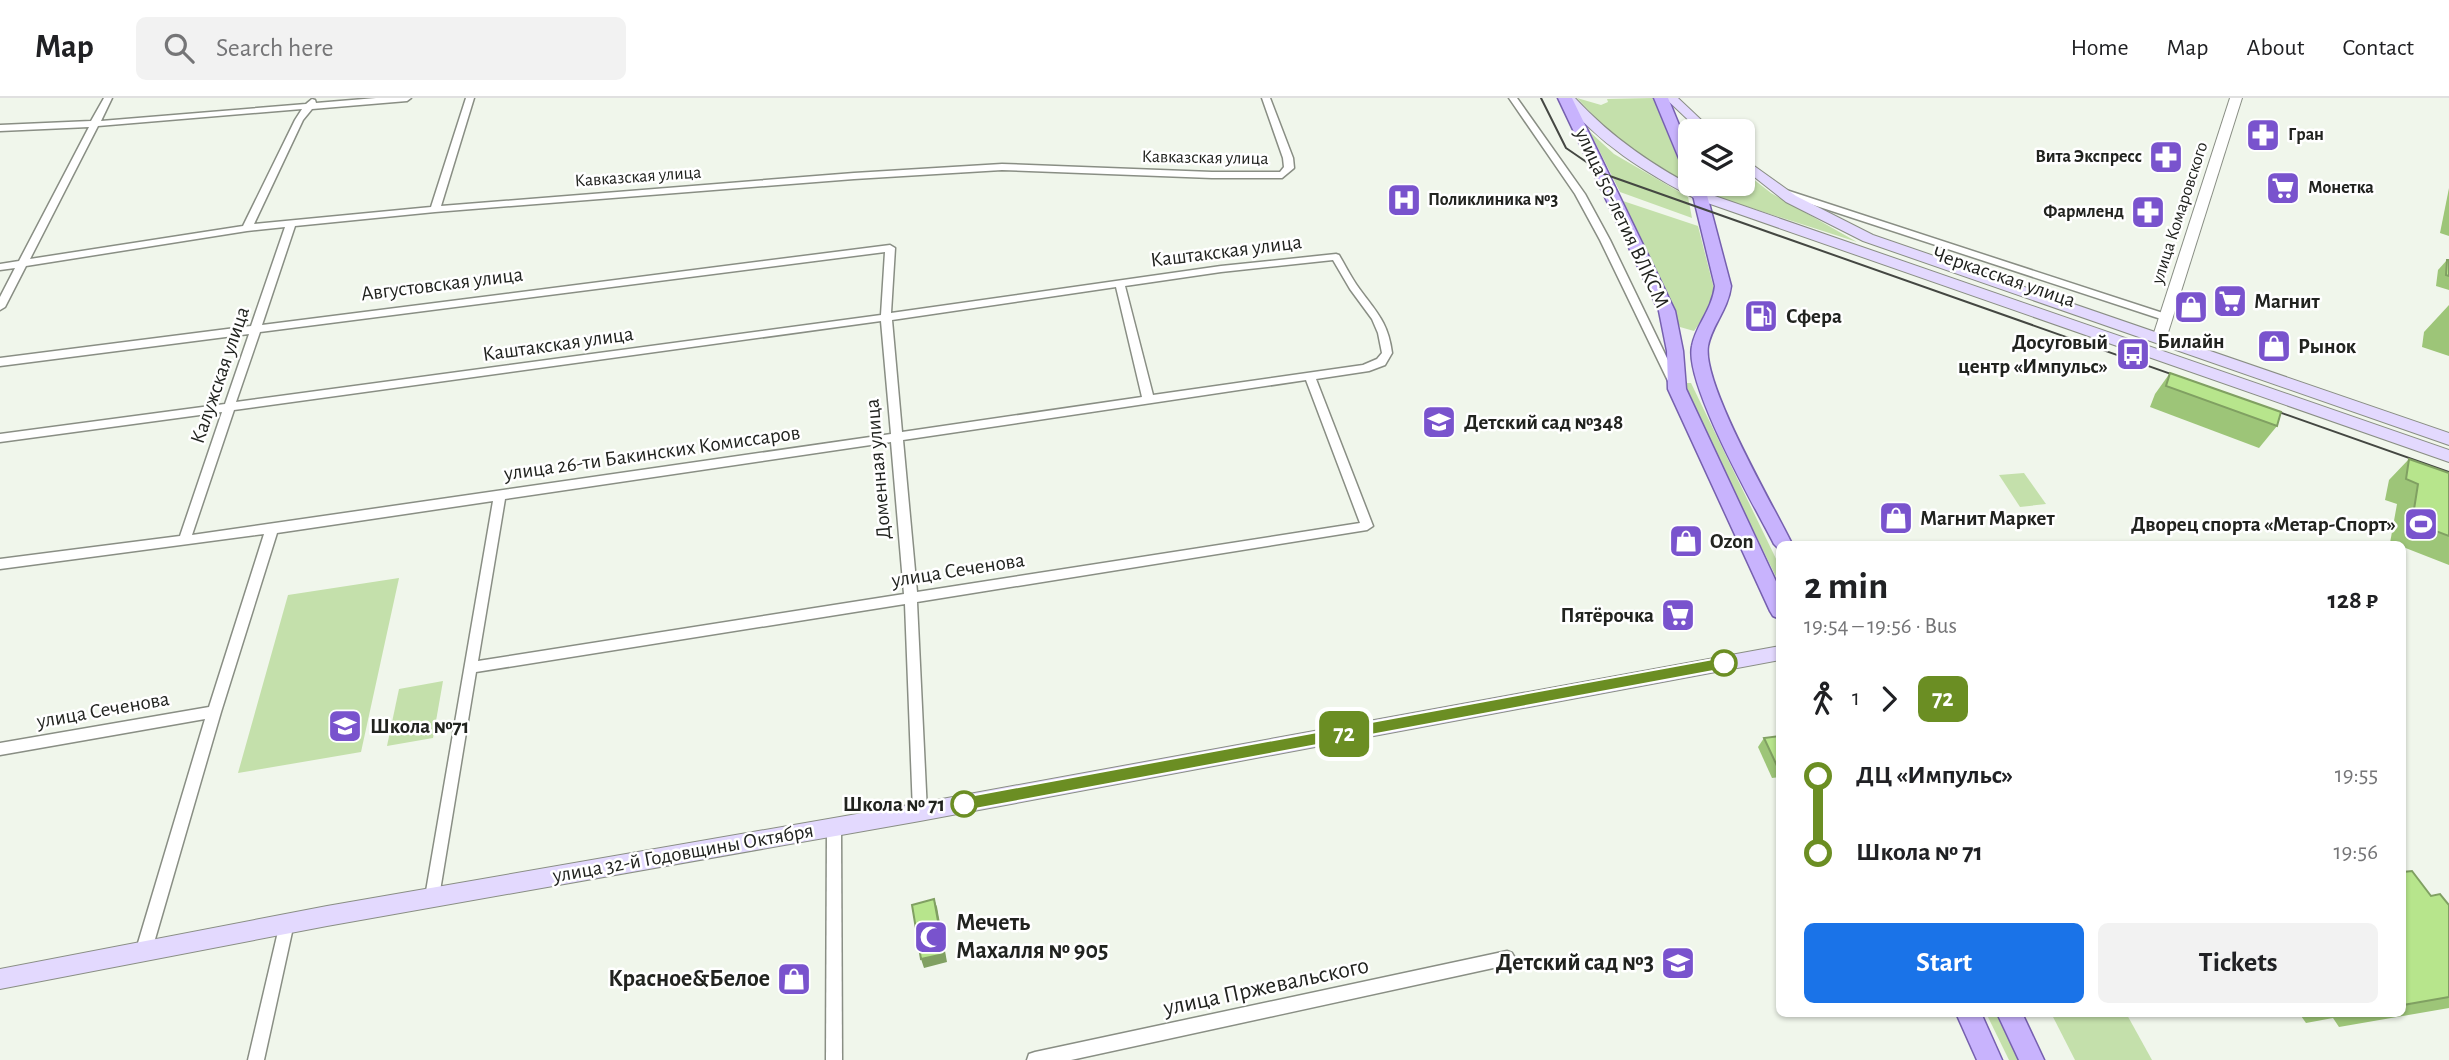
<!DOCTYPE html>
<meta charset="utf-8">
<style>
:root{--surface:#fff;--page:#f2f2f2;--text:#202124;--muted:#757577;--line:#e0e0e0;--accent:#1a73e8}
body{margin:0;font-family:"Alegreya Sans",sans-serif;background:var(--page);color:var(--text);height:100vh;display:flex;flex-direction:column;font-size:26px;white-space:nowrap}
*{box-sizing:border-box;margin:0}
p{font-size:23px;color:var(--muted)}
.icon{flex:none;width:38px;height:38px;fill:none;stroke:currentColor;stroke-width:2;stroke-linecap:round;stroke-linejoin:round}
.map{position:relative;flex:1;overflow:hidden}
.drawer{position:absolute;left:1776px;top:443px;width:630px;height:476px;display:flex;flex-direction:column;background:var(--surface);border-radius:10px;box-shadow:0 2px 5px #0004}
.drawer>*{flex:none}
.badge{padding:0 14px;border-radius:10px;font-size:24px;line-height:46px}
.tools{position:absolute;left:1678px;top:21px;display:grid;gap:14px}
.tools a{display:grid;place-items:center;width:77px;height:77px;border-radius:10px;background:var(--surface);box-shadow:0 2px 5px #0004;font-size:35px}
.map>.badge{position:absolute;translate:-50% -50%;box-shadow:0 0 0 4px #fff}
.legs{display:flex;align-items:center;gap:10px;height:77px;padding:0 28px;font-size:23px}
.legs p{margin-inline-start:auto}
.head{display:flex;align-items:center;justify-content:space-between;height:119px;padding:0 28px}
h1{font-size:38px;font-weight:700;line-height:52px}
.button{display:flex;gap:14px;margin-top:auto;padding:14px 28px}
.button a{flex:1;height:80px;border-radius:10px;background:var(--accent);color:#fff;font-size:28px;font-weight:700;line-height:80px;text-align:center}
.button a+a{background:var(--page);color:var(--text)}
ul{padding:0 28px;list-style:none}
li{display:flex;align-items:center;gap:24px;height:77px;font-size:26px}
li i{display:grid;place-items:center;width:10px;height:100%;margin:0 9px;background:currentColor}
li i::after{content:'';width:18px;height:18px;margin:-9px;border:5px solid;border-radius:50%;background:var(--surface)}
li p{margin-inline-start:auto}
li:first-child i{background:linear-gradient(#0000 50%,currentColor 0)}
li:last-child i{background:linear-gradient(currentColor 50%,#0000 0)}
header{display:flex;align-items:center;gap:42px;box-sizing:border-box;height:98px;padding:0 35px;background:var(--surface);border-bottom:2px solid var(--line)}
header strong{font-size:33px}
nav{display:flex;gap:38px;margin-inline-start:auto;font-size:24px}
.search{width:490px;height:63px;background:var(--page);display:flex;align-items:center;gap:18px;box-sizing:border-box;padding:0 24px;border-radius:10px;color:var(--muted);font-size:26px}
.map>svg:first-child{display:block}
</style>
<header>
<strong>Map</strong>
<div class="search"><svg class="icon" aria-label="search" viewBox="0 0 24 24"><circle cx="10" cy="10" r="6"/><path d="M15 15l6 6"/></svg>Search here</div>
<nav><a>Home</a><a>Map</a><a>About</a><a>Contact</a></nav>
</header>
<div class="map">
<svg width="2449" height="962" viewBox="0 0 2449 962">
<rect width="100%" height="100%" fill="#f0f6eb"/>
<g fill="#c4e0ab">
<path d="M 1577,0 L 1601,7 L 1608,4 L 1607,1 L 1653,0 L 1687,83 C 1644,65 1608,34 1577,0 Z"/>
<polygon points="1590,34 1614,56 1688,99 1692,120 1620,94"/>
<polygon points="1743,73 1771,95 1857,144 1705,95 1702,86 1729,93 1743,86"/>
<polygon points="1623,103 1698,128 1714,191 1709,212 1694,233 1680,229"/>
<polygon points="1685,285 1691,285 1780,469 1780,487 1685,292"/>
<polygon points="2024,375 2046,406 2020,409 1999,377"/>
<polygon points="399,480 361,654 238,675 288,497"/>
<polygon points="443,583 433,640 387,648 399,591"/>
<polygon points="1986,915 1997,915 2019,962 2009,962"/>
<polygon points="2051,915 2126,915 2152,962 2075,962"/>
</g>
<g fill="none" stroke-linecap="round" stroke-linejoin="round">
<g stroke="#898e84" stroke-width="3">
<g id="minor">
<path d="M 104,0 L 112,0 L 101,23 L 306,6 L 312,1 L 315,2 L 316,5 L 376,0 L 411,0 L 407,3 L 312,11 L 303,22 L 254,126 L 431,109 L 466,0 L 474,0 L 441,108 L 854,75 L 1002,66 L 1212,74 L 1280,74 L 1284,69 L 1283,60 L 1262,0 L 1270,0 L 1293,60 L 1294,70 L 1282,80 L 1212,80 L 1002,72 L 854,81 L 435,114 L 295,128 L 262,227 L 890,147 L 895,150 L 891,215 L 1221,168 L 1336,156 L 1339,157 C 1345,167 1350,177 1356,186 C 1374,212 1388,222 1392,255 L 1385,267 L 1369,273 L 1316,281 L 1373,428 L 1367,432 L 917,504 L 927,714 L 925,718 L 920,720 L 915,718 L 913,714 L 905,506 L 476,574 L 439,799 L 437,804 L 432,806 L 427,804 L 425,799 L 493,403 L 277,435 L 221,614 L 151,855 L 148,860 L 143,862 L 138,860 L 135,855 L 205,621 L 0,657 L 0,645 L 209,609 L 264,436 L 0,471 L 0,461 L 180,438 L 222,314 L 0,344 L 0,336 L 225,306 L 249,236 L 0,268 L 0,260 L 251,228 L 285,129 L 247,133 L 26,168 L 5,209 L 0,212 L 0,199 L 15,170 L 0,172 L 0,166 L 19,163 L 89,29 L 0,33 L 0,27 L 91,23 ZM 302,11 L 295,22 L 243,128 L 30,161 L 98,28 ZM 885,154 L 881,217 L 236,304 L 260,234 ZM 1333,162 L 1350,191 L 1372,221 L 1378,235 L 1382,255 L 1377,261 L 1363,267 L 1153,297 L 1125,188 L 1221,174 ZM 1116,189 L 1142,299 L 902,334 L 892,222 ZM 881,223 L 891,336 L 192,437 L 234,312 ZM 1306,282 L 1360,425 L 917,494 L 903,342 ZM 891,344 L 904,496 L 478,563 L 505,401 Z"/>
<polygon points="1509,0 1517,0 1585,96 1610,142 1679,285 1678,288 1674,289 1669,285 1600,142 1575,96"/>
<polygon points="1783,91 2169,217 2170,219 2169,221 2161,221 1780,96 1780,92"/>
<polygon points="834,723 839,725 841,729 842,962 826,962 827,729 829,725"/>
<polygon points="287,818 292,820 294,825 264,962 248,962 280,825 282,820"/>
<polygon points="1507,853 1512,855 1515,860 1512,865 1507,867 1071,962 1027,962 1029,956 1035,954"/>
</g>
</g>
<g stroke="#898e84" stroke-width="2">
<polygon id="tertiary" points="2230,0 2242,0 2166,241 2164,244 2154,244 2152,241"/>
</g>
<g stroke="#898e84" stroke-width="2">
<g id="secondary">
<path d="M 1562,0 L 1575,0 C 1613,41 1656,70 1706,95 L 2449,352 L 2449,364 L 1696,101 C 1646,75 1597,45 1562,0 Z"/>
<polygon points="1665,0 1678,0 1713,33 1700,33"/>
<polygon points="1743,60 1796,98 1873,137 2449,335 2449,347 1863,143 1786,104 1743,70"/>
<polygon points="1780,548 1780,562 920,723 327,828 0,891 0,871 327,808 920,705"/>
</g>
</g>
<g stroke="#7660af" stroke-width="3">
<g id="primary">
<polygon points="1558,0 1572,0 1675,213 1683,253 1686,291 1780,492 1780,521 1773,518 1770,513 1668,291 1667,253 1659,213"/>
<polygon points="1654,0 1668,0 1690,54 1690,74 1683,70"/>
<path d="M 1690,85 L 1704,86 L 1731,188 C 1728,212 1712,227 1708,248 C 1702,286 1773,407 1792,446 L 1780,446 L 1780,452 L 1774,446 C 1754,407 1684,285 1692,248 C 1696,227 1712,212 1715,188 Z"/>
<polygon points="1956,915 1981,915 2002,962 1977,962"/>
<polygon points="1997,915 2022,915 2044,962 2019,962"/>
</g>
</g>
<use href="#minor" fill="#fff" fill-rule="evenodd"/>
<use href="#tertiary" fill="#fff" fill-rule="evenodd"/>
<use href="#secondary" fill="#e3d9fe" fill-rule="evenodd"/>
<use href="#primary" fill="#c8b3fd" fill-rule="evenodd"/>
<polyline stroke="#444742" stroke-width="2" points="1541,0 1566,50 1604,76 2449,374"/>
</g>
<g fill="#9dc578">
<polygon points="2449,90 2449,138 2440,135"/>
<polygon points="2447,162 2449,162 2449,192 2436,188 2438,172"/>
<polygon points="2449,207 2449,258 2422,249 2424,234"/>
<polygon points="2170,275 2277,328 2259,350 2150,309 2155,296"/>
<polygon points="2409,361 2449,375 2449,467 2403,449 2403,446 2395,446 2390,445 2397,406 2385,402 2389,382"/>
<polygon points="1780,638 1780,679 1772,680 1758,649 1764,640"/>
<polygon points="2403,774 2431,798 2449,807 2449,910 2339,929 2333,920 2306,925 2299,915 2403,915"/>
</g>
<polygon fill="#80a062" points="934,801 937,809 947,864 924,870 921,861"/>
<g fill="#b7e58c" stroke="#80a062" stroke-width="2">
<polygon points="2447,162 2449,162 2449,178 2446,177"/>
<polygon points="2170,275 2281,314 2277,328 2166,288"/>
<polygon points="2409,361 2449,375 2449,438 2412,424 2418,386 2406,381"/>
<polygon points="1780,638 1780,670 1778,670 1764,640"/>
<polygon points="2412,773 2431,798 2440,796 2449,807 2449,899 2403,907 2403,774"/>
<polygon points="934,801 944,856 921,861 912,807"/>
</g>
<polygon fill="#6b8e23" stroke="#fff" stroke-width="2" points="1724,559 1731,565 1724,571 964,713 958,711 956,706 958,701 964,699"/>
<defs>
<g id="pharmacy-square" transform="scale(1.75)"><rect x="-9" y="-9" width="18" height="18" rx="4" fill="#7953cd" stroke="#fff"/><path d="M-2-6h4v4h4v4h-4v4h-4v-4h-4v-4h4Z" fill="#fff"/></g>
<g id="supermarket-square" transform="scale(1.75)"><rect x="-9" y="-9" width="18" height="18" rx="4" fill="#7953cd" stroke="#fff"/><path d="M-6-5.5h2.5l.6 2H6L4.5 2H-2.5L-4.4-4H-6ZM-1.5 3.2a1.3 1.3 0 1 0 .1 0ZM3 3.2a1.3 1.3 0 1 0 .1 0Z" fill="#fff"/></g>
<g id="hospital-square" transform="scale(1.75)"><rect x="-9" y="-9" width="18" height="18" rx="4" fill="#7953cd" stroke="#fff"/><path d="M-5-5h3v3.5h4V-5h3V5h-3V1.5h-4V5h-3Z" fill="#fff"/></g>
<g id="shop-square" transform="scale(1.75)"><rect x="-9" y="-9" width="18" height="18" rx="4" fill="#7953cd" stroke="#fff"/><path d="M-5-2.5h2.3a2.7 3.5 0 0 1 5.4 0H5L5.5 6h-11ZM-1.5-2.5h3a1.5 2.3 0 0 0-3 0Z" fill="#fff"/></g>
<g id="fuel-square" transform="scale(1.75)"><rect x="-9" y="-9" width="18" height="18" rx="4" fill="#7953cd" stroke="#fff"/><path d="M-5.5-6h7V0h2V4h1.3V-2.5L3-4.5l.8-.8L6-3V5H2.5V1h-1V6h-7ZM-4.2-4.7v3.2H.2V-4.7Z" fill="#fff"/></g>
<g id="bus-square" transform="scale(1.75)"><rect x="-9" y="-9" width="18" height="18" rx="4" fill="#7953cd" stroke="#fff"/><path d="M-5-6H5V4H4V6H2V4H-2V6H-4V4H-5ZM-3.5-4V0h7V-4ZM-3.5 1.2v1.5H-2V1.2ZM2 1.2v1.5H3.5V1.2Z" fill="#fff"/></g>
<g id="school-square" transform="scale(1.75)"><rect x="-9" y="-9" width="18" height="18" rx="4" fill="#7953cd" stroke="#fff"/><path d="M0-5L7-2L0 1L-7-2ZM-4 1L0 2.5L4 1V4Q0 6-4 4Z" fill="#fff"/></g>
<g id="stadium-square" transform="scale(1.75)"><rect x="-9" y="-9" width="18" height="18" rx="4" fill="#7953cd" stroke="#fff"/><path d="M0-5a6.5 5 0 1 0 0 10a6.5 5 0 1 0 0-10ZM-3.5-1.8h7v3.6h-7Z" fill="#fff"/></g>
<g id="mosque-square" transform="scale(1.75)"><rect x="-9" y="-9" width="18" height="18" rx="4" fill="#7953cd" stroke="#fff"/><path d="M3.5-4.9A6 6 0 1 0 3.5 4.9A5 5 0 1 1 3.5-4.9Z" fill="#fff"/></g>
</defs>
<g fill-rule="evenodd">
<use href="#pharmacy-square" x="2263" y="37"/>
<use href="#pharmacy-square" x="2166" y="59"/>
<use href="#supermarket-square" x="2283" y="90"/>
<use href="#hospital-square" x="1404" y="102"/>
<use href="#pharmacy-square" x="2148" y="114"/>
<use href="#supermarket-square" x="2230" y="203"/>
<use href="#shop-square" x="2191" y="209"/>
<use href="#fuel-square" x="1761" y="218"/>
<use href="#shop-square" x="2274" y="248"/>
<use href="#bus-square" x="2133" y="256"/>
<use href="#school-square" x="1439" y="324"/>
<use href="#shop-square" x="1896" y="420"/>
<use href="#stadium-square" x="2421" y="426"/>
<use href="#shop-square" x="1686" y="443"/>
<use href="#supermarket-square" x="1678" y="517"/>
<use href="#school-square" x="345" y="628"/>
<use href="#mosque-square" x="931" y="839"/>
<use href="#school-square" x="1678" y="865"/>
<use href="#shop-square" x="794" y="881"/>
</g>
<g fill="#fff" stroke="#6b8e23" stroke-width="3.5">
<circle cx="1724" cy="565" r="12"/>
<circle cx="964" cy="706" r="12"/>
</g>
<g text-anchor="middle" dominant-baseline="central" stroke-width="5" stroke-linejoin="round" paint-order="stroke">
<g font-size="18" font-weight="bold" fill="#21231f" stroke="#fff" text-anchor="start">
<text x="2288" y="37">Гран</text>
<text x="2142" y="59" text-anchor="end">Вита Экспресс</text>
<text x="2308" y="90">Монетка</text>
<text x="1428" y="102">Поликлиника №3</text>
<text x="2124" y="114" text-anchor="end">Фармленд</text>
</g>
<g font-size="18" fill="#21231f" stroke="#fff">
<text transform="translate(1205 60) rotate(1)">Кавказская улица</text>
<text transform="translate(638 79) rotate(-4)">Кавказская улица</text>
<text transform="translate(2180 115) rotate(-72)">улица Комаровского</text>
</g>
<g font-size="21" fill="#21231f" stroke="#fff">
<text transform="translate(1622 120) rotate(65)">улица 50-летия ВЛКСМ</text>
<text transform="translate(1226 153) rotate(-7)">Каштакская улица</text>
<text transform="translate(2004 179) rotate(19)">Черкасская улица</text>
<text transform="translate(442 186) rotate(-7)">Августовская улица</text>
<text transform="translate(558 246) rotate(-8)">Каштакская улица</text>
<text transform="translate(220 277) rotate(-71)">Калужская улица</text>
<text transform="translate(652 355) rotate(-8)">улица 26-ти Бакинских Комиссаров</text>
<text transform="translate(878 371) rotate(-95)">Доменная улица</text>
<text transform="translate(958 472) rotate(-9)">улица Сеченова</text>
<text transform="translate(103 612) rotate(-10)">улица Сеченова</text>
<text transform="translate(683 755) rotate(-10)">улица 32-й Годовщины Октября</text>
</g>
<g font-size="21" font-weight="bold" fill="#21231f" stroke="#fff" text-anchor="start">
<text x="2254" y="203">Магнит</text>
<text x="1786" y="218">Сфера</text>
<text x="2191" y="243" text-anchor="middle">Билайн</text>
<text x="2108" y="244" text-anchor="end">Досуговый<tspan x="2108" dy="24">центр «Импульс»</tspan></text>
<text x="2298" y="248">Рынок</text>
<text x="1464" y="324">Детский сад №348</text>
<text x="1920" y="420">Магнит Маркет</text>
<text x="2396" y="426" text-anchor="end">Дворец спорта «Метар-Спорт»</text>
<text x="1710" y="443">Ozon</text>
<text x="1654" y="517" text-anchor="end">Пятёрочка</text>
<text x="370" y="628">Школа №71</text>
</g>
<g font-size="21" font-weight="bold" fill="#21231f" stroke="#fff" text-anchor="end">
<text x="945" y="706">Школа № 71</text>
</g>
<g font-size="24" font-weight="bold" fill="#21231f" stroke="#fff" text-anchor="end">
<text x="956" y="825" text-anchor="start">Мечеть<tspan x="956" dy="28">Махалля № 905</tspan></text>
<text x="1654" y="865">Детский сад №3</text>
<text x="770" y="881">Красное&amp;Белое</text>
</g>
<g font-size="24" fill="#21231f" stroke="#fff">
<text transform="translate(1266 889) rotate(-12)">улица Пржевальского</text>
</g>
</g>
</svg>
<div class="tools">
<a><svg class="icon" aria-label="layers" viewBox="0 0 24 24"><path d="M12 4l9 5-9 5-9-5zM3 14l9 5 9-5"/></svg></a>
</div>
<b class="badge" style="left:1344px;top:636px;background:#6b8e23;color:#fff">72</b>
<section class="drawer">
<div class="head"><div><h1>2 min</h1><p>19:54 – 19:56 · Bus</p></div><b>128 ₽</b></div>
<div class="legs"><svg class="icon" aria-label="walk" viewBox="0 0 24 24"><circle cx="13" cy="4" r="2"/><path d="M13 8l-2 6 4 7M11 14l-3 7M7 12l3-4h3l4 4"/></svg>1<svg class="icon" aria-label="forward" viewBox="0 0 24 24"><path d="M9 5l7 7-7 7"/></svg><b class="badge" style="background:#6b8e23;color:#fff">72</b></div>
<ul>
<li><i style="color:#6b8e23"></i><b>ДЦ «Импульс»</b><p>19:55</p></li>
<li><i style="color:#6b8e23"></i><b>Школа № 71</b><p>19:56</p></li>
</ul>
<div class="button"><a>Start</a><a>Tickets</a></div>
</section>
</div>
